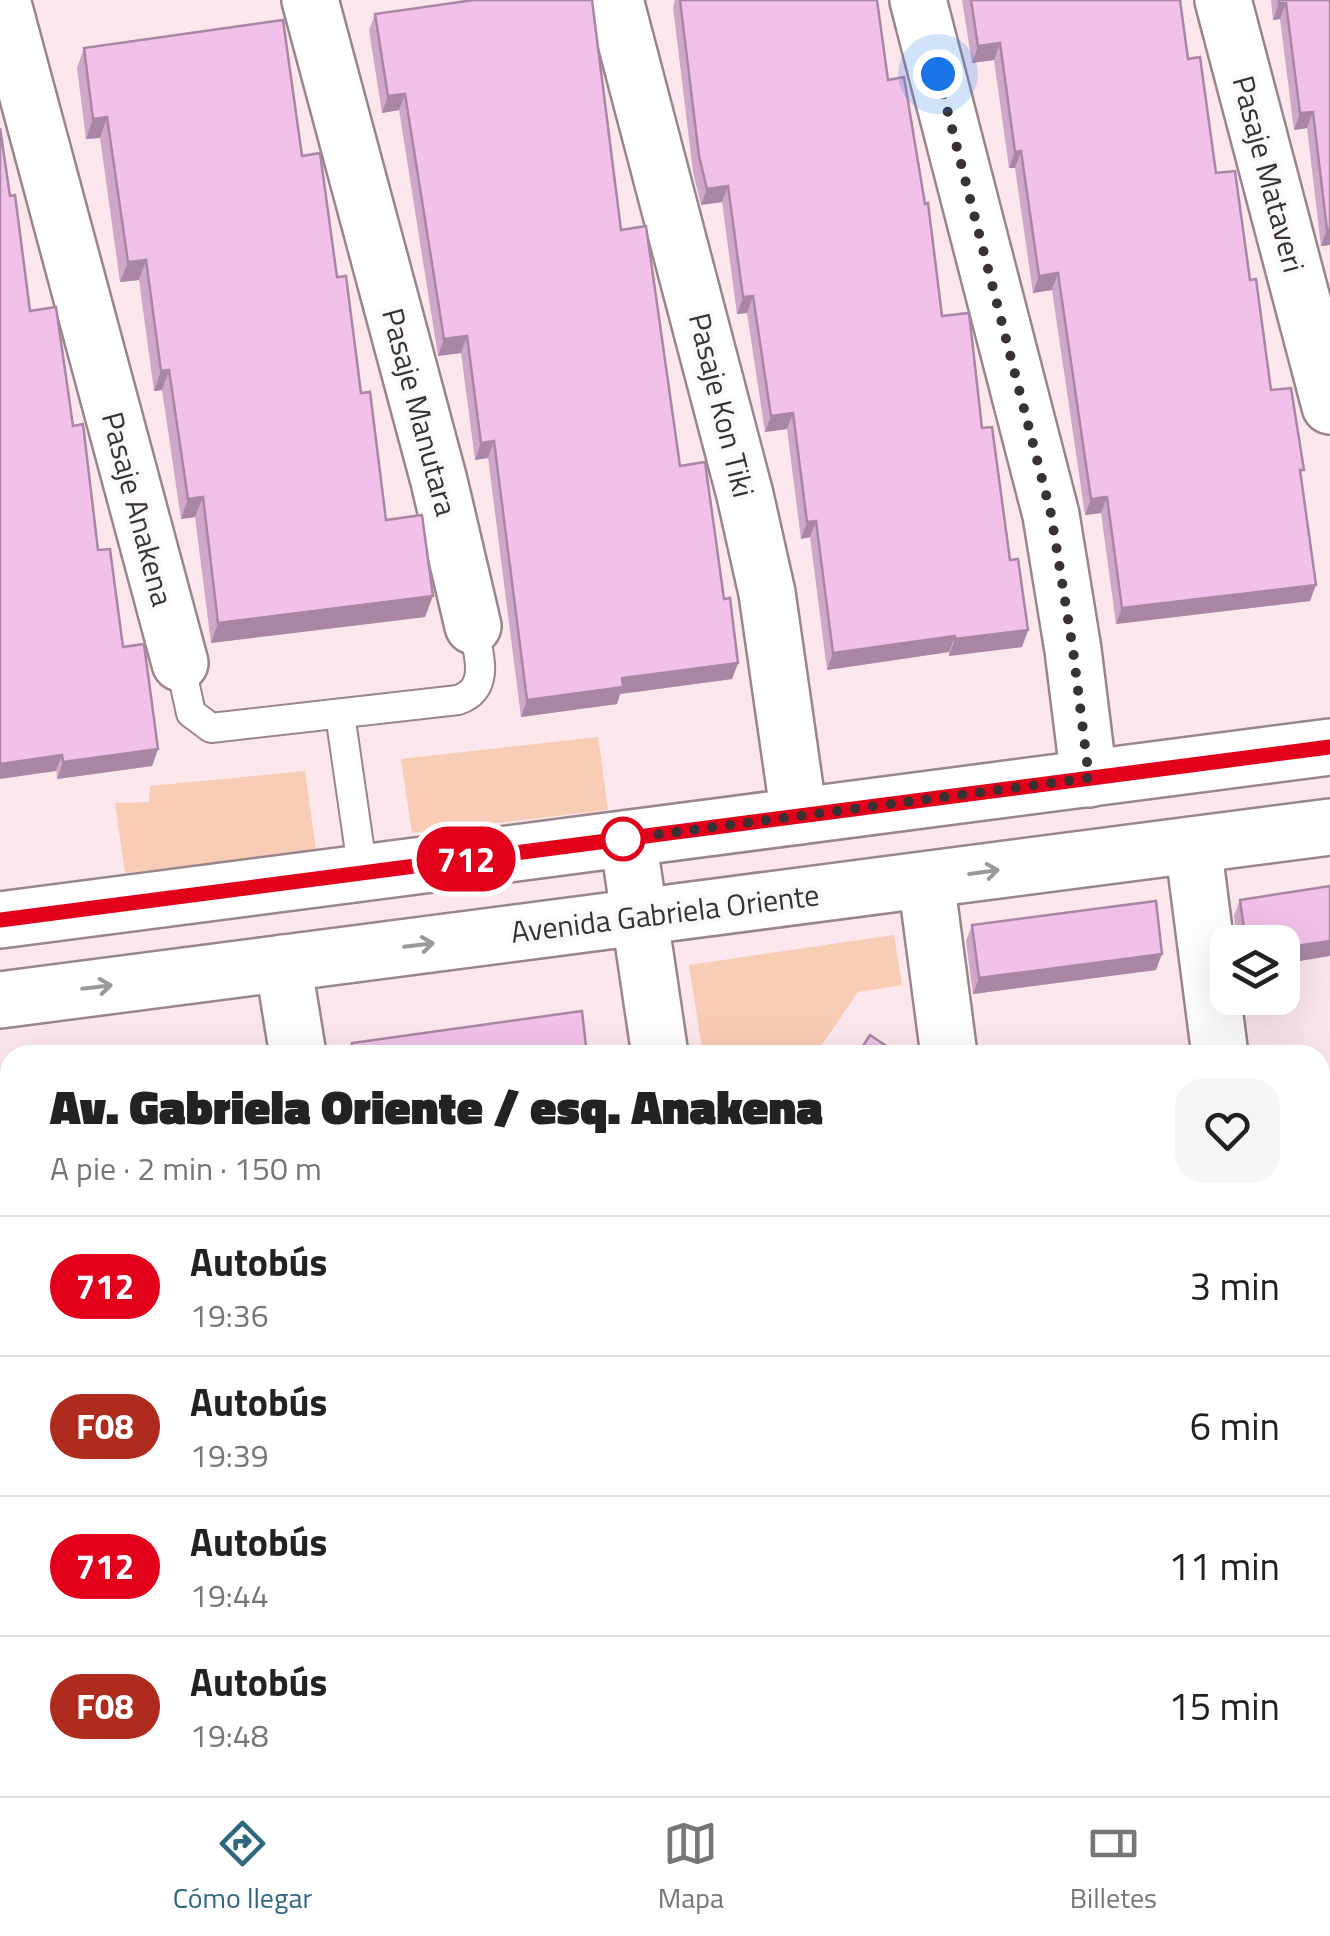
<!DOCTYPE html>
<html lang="es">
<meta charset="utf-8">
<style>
:root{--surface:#fff;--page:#f6f6f6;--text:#222;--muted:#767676;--line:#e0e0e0;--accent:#2f6781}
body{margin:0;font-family:"Titillium Web",sans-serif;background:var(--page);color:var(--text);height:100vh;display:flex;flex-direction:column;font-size:38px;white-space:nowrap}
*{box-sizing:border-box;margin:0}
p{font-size:32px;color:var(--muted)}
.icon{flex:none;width:55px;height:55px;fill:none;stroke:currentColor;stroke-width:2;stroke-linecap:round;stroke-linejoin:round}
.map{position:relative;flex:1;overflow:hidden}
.details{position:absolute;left:0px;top:1045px;width:1330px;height:752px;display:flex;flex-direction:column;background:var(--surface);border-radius:30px 30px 0 0;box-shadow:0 10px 40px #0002}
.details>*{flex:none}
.badge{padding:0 20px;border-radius:32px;font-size:35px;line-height:65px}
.fabs{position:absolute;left:1210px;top:925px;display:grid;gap:20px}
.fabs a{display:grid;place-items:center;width:90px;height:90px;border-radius:20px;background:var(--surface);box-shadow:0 10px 40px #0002;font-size:50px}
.you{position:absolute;width:50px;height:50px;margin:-25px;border:8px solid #fff;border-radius:50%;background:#1a73e8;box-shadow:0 0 0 15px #1a73e833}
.map>.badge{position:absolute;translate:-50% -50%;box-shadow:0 0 0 5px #fff}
.round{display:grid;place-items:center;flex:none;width:105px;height:105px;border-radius:30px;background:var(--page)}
.overview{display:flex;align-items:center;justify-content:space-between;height:170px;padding:0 50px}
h1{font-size:48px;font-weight:800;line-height:75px}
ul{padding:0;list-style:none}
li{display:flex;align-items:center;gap:30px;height:140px;padding:0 50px;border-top:2px solid var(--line)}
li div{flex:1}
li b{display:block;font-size:38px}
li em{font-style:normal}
li .badge{min-width:110px;font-weight:700;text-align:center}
.tab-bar{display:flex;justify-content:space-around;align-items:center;height:140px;border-top:2px solid var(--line);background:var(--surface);font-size:28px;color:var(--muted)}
.tab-bar a{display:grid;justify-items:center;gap:5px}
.tab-bar .selected{color:var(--accent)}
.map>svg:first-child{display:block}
</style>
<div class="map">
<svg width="1330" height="1796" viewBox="0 0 1330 1796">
<rect width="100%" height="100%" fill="#fce7ed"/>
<g fill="#f9ccb6">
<polygon points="598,737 608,810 412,833 401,759"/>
<polygon points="305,771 316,851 125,873 115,803 149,802 150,786"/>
<polygon points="894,935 902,985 858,992 815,1055 703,1055 689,965"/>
</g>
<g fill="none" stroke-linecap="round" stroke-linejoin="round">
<g stroke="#99868c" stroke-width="32">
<g id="service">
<path d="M 180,663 L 191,713 L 211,728 L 458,700 C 492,688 478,653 473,626"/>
<polyline points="340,714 363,873"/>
</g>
</g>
<g stroke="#99868c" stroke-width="60">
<g id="minor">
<polyline points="2,0 180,663"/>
<polyline points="310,0 439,481 473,626"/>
<polyline points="615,0 745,495 767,593 799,816"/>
<polyline points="918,0 1051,515 1073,650 1089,779"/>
<polyline points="1223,0 1330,406"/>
<polyline points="628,839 660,1055"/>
<polyline points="1193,845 1220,1055"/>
<polyline points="926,880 949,1055"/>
<polyline points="283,963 298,1055"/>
<polyline points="0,1284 10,1335"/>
<polyline points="1320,1447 1330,1446"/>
<polyline points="1320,1546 1330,1594"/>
<polyline points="0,1638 10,1637"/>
<polyline points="103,1788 105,1796"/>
<polyline points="440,1788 442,1796"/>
<polyline points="808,1788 810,1796"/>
<polyline points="1101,1788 1103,1796"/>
</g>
</g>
<g stroke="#99868c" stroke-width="60">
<g id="secondary">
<polyline points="0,920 1330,747"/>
<polyline points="0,1000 1330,827"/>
</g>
</g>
<use href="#service" stroke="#fff" stroke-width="28"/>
<use href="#minor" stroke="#fff" stroke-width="55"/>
<use href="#secondary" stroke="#fff" stroke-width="55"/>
</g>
<g fill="#d0a6c9">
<polygon points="675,0 680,0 888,80 942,316 982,428 1010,560 1028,630 1022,647 949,656 949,652 827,670 810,537 801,539 787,429 765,432 747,313 737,314 722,202 701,205 693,172 673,7"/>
<polygon points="962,0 1180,0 1188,59 1216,173 1250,280 1271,390 1301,479 1310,601 1116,624 1101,513 1085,515 1052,290 1033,293 1015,168 1009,168 994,60 972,63"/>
<polygon points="1271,0 1330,0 1330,245 1321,246 1307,128 1294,130 1280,19 1273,20"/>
<polygon points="375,14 621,230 680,466 724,599 738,663 732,679 620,694 617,704 521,717 488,458 475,460 461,353 438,356 399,110 382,113 369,30"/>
<polygon points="84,48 302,156 337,277 386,520 425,617 211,643 195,517 181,519 162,390 154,391 139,280 120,282 100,138 86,139 77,68"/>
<polygon points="30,311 73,426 98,550 123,647 158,749 152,766 57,779"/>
<polygon points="1240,900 1282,942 1238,942 1234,916"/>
<polygon points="972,925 1156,970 973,994 966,941"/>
<polygon points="147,1788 283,1788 233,1793 234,1796 148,1796"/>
<polygon points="309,1788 376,1788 377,1796 310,1796"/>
<polygon points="497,1788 719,1788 720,1796 498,1796"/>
</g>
<g fill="#a987a4">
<polygon points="1279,3 1286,3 1280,19 1273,20"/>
<polygon points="1000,43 994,60 972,63 978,46"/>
<polygon points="405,94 399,110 382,113 388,96"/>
<polygon points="1313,112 1307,128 1294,130 1300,113"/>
<polygon points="107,117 100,138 86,139 93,119"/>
<polygon points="1021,151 1015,168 1009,168 1015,152"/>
<polygon points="728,186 722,202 701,205 707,189"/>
<polygon points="1327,230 1330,230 1330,245 1321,246"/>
<polygon points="146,260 139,280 120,282 128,262"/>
<polygon points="1058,273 1052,290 1033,293 1039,276"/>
<polygon points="753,296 747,313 737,314 743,297"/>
<polygon points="467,336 461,353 438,356 444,339"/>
<polygon points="169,370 162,390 154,391 161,371"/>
<polygon points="793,413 787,429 765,432 771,416"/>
<polygon points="494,441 488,458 475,460 481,443"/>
<polygon points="203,497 195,517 181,519 188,499"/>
<polygon points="1107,497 1101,513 1085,515 1091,499"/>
<polygon points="816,521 810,537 801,539 807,522"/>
<polygon points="1316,585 1310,601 1116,624 1122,608"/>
<polygon points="433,596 425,617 211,643 218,623"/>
<polygon points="1028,630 1022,647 949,656 955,639"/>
<polygon points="955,636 949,652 827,670 833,653"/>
<polygon points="738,663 732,679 620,694 617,704 521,717 527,700 622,678"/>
<polygon points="158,749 152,766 57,779 63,762"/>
<polygon points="62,755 56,771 0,779 0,764"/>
<polygon points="1330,941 1330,956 1282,964 1282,948"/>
<polygon points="1162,954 1156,970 973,994 979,978"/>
<polygon points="228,1788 283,1788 226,1793"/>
</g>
<g fill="#f2c1ea" stroke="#a987a4" stroke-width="2.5">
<polygon points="474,0 592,0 621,230 646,226 680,466 705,462 724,599 730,598 738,663 622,678 623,687 527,700 494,441 481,443 467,336 444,339 405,94 388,96 375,14"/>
<polygon points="680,0 877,0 888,80 904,77 925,204 928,203 942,316 969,313 982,428 992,427 1010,560 1018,559 1028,630 955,639 955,636 833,653 816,521 807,522 793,413 771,416 753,296 743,297 728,186 707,189 699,156"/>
<polygon points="971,0 1180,0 1188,59 1200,57 1216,173 1235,171 1250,280 1256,279 1271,390 1291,388 1304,470 1300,470 1316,585 1122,608 1107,497 1091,499 1058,273 1039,276 1021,151 1015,152 1000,43 978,46"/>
<polygon points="1279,0 1330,0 1330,230 1327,230 1313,112 1300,113 1286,3 1279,3"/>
<polygon points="283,20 302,156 320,153 337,277 346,276 361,393 370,392 386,520 422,515 433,596 218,623 203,497 188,499 169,370 161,371 146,260 128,262 107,117 93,119 84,48"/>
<polygon points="0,128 10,196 15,195 30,311 56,307 73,426 83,424 98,550 110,549 123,647 144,644 158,749 63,762 62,755 0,764"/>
<polygon points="1330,886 1330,941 1282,948 1282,942 1246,942 1240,900"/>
<polygon points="1156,901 1162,954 979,978 972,925"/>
<polygon points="582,1011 587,1055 353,1055 352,1043"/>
<polygon points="870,1035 900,1055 857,1055"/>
<polygon points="10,1664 10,1788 49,1788 50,1796 0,1796 0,1665"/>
<polygon points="155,1788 233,1788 234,1796 157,1796"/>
<polygon points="316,1788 376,1788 377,1796 317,1796"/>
<polygon points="505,1788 719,1788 720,1796 506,1796"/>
</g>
<defs><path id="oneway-shaft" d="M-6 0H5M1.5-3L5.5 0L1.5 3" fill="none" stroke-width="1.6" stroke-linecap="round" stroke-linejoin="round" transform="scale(2.5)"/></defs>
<g stroke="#9c9899">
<use href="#oneway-shaft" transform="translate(984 872) rotate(-8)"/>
<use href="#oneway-shaft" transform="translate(419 945) rotate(-7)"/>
<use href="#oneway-shaft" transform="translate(97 987) rotate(-7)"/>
</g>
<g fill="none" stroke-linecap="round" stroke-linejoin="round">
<g stroke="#fff" stroke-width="22">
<polyline id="line" points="0,920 1330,747"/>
</g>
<use href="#line" stroke="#e2001a" stroke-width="15"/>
<polyline stroke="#393133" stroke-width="10" stroke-dasharray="0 18" points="623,839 1089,778 1073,650 1051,514 938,74"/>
</g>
<circle fill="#fff" stroke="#e2001a" stroke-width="5" cx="623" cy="839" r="20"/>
<g text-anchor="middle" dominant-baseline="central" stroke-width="9" stroke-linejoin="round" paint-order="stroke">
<g font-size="30" fill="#393133" stroke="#fdf9fa">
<text transform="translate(1269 174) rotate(75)">Pasaje Mataveri</text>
<text transform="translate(722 405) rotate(76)">Pasaje Kon Tiki</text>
<text transform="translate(420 412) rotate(75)">Pasaje Manutara</text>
<text transform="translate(138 509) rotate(75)">Pasaje Anakena</text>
<text transform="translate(665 913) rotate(-7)">Avenida Gabriela Oriente</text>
</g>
</g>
</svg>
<div class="fabs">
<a><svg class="icon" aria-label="layers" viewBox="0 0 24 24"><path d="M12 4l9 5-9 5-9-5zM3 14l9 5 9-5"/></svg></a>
</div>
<div class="you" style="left:938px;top:74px"></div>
<b class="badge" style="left:466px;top:859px;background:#e2001a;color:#fff">712</b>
<section class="details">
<div class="overview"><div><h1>Av. Gabriela Oriente / esq. Anakena</h1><p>A pie · 2 min · 150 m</p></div><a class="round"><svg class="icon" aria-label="heart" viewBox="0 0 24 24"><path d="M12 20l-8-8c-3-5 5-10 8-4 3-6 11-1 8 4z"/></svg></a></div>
<ul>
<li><span class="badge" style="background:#e2001a;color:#fff">712</span><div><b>Autobús</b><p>19:36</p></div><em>3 min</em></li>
<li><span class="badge" style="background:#af2b1e;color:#fff">F08</span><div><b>Autobús</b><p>19:39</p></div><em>6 min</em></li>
<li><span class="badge" style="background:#e2001a;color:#fff">712</span><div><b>Autobús</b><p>19:44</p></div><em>11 min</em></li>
<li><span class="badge" style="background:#af2b1e;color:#fff">F08</span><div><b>Autobús</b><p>19:48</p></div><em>15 min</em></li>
</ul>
</section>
</div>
<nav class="tab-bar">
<a class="selected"><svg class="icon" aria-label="directions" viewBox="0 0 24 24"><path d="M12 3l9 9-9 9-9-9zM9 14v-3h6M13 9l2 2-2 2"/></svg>Cómo llegar</a>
<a><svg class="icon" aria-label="map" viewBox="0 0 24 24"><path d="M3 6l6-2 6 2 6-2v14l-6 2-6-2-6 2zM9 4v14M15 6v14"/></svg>Mapa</a>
<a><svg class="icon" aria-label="tickets" viewBox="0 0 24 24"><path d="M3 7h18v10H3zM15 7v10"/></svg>Billetes</a>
</nav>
